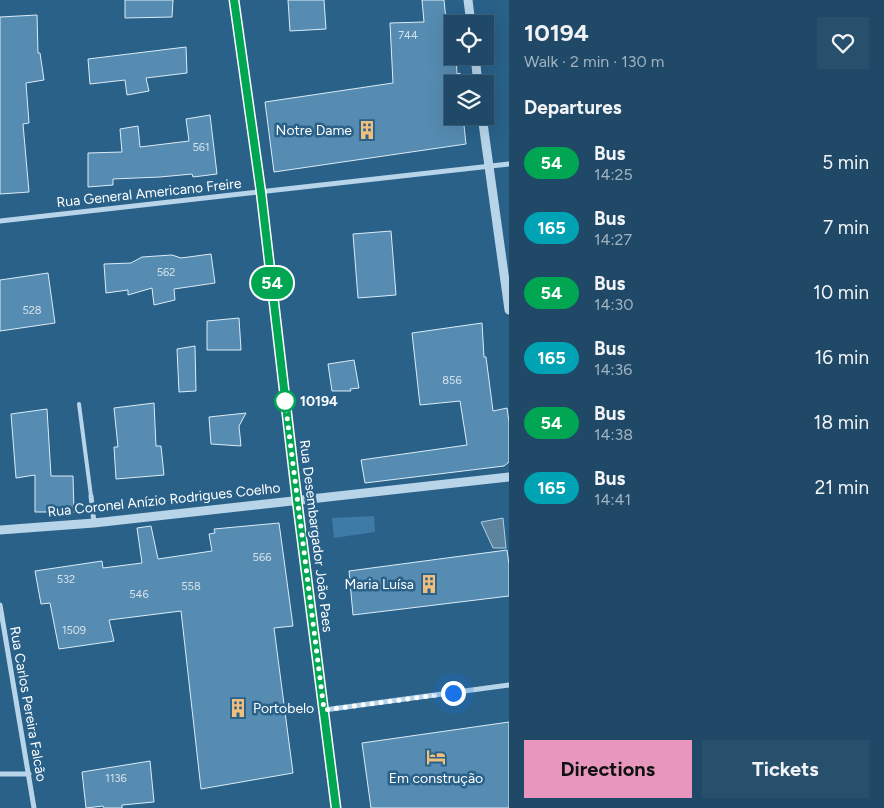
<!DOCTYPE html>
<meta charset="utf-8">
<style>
:root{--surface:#1f4967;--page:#27506d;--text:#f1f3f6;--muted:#a1b2c0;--line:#3c617b;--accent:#e797bd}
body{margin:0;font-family:Figtree,sans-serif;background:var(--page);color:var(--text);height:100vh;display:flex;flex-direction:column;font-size:19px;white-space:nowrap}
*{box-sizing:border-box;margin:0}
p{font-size:16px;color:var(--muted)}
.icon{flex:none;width:28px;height:28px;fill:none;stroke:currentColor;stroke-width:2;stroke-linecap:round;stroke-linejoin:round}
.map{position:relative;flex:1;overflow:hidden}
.panel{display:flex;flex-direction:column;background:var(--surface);width:375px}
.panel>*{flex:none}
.badge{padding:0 10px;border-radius:16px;font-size:18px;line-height:32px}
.buttons{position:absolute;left:444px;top:15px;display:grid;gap:10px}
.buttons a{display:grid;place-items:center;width:50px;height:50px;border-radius:0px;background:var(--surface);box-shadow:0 5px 20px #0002,0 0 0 1px var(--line);font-size:25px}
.you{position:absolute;width:25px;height:25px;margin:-12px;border:4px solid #fff;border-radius:50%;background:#1a73e8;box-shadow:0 0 0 8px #1a73e833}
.map>.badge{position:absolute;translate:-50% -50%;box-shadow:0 0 0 2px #fff}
h2{padding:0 15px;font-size:19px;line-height:45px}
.round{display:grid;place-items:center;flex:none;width:52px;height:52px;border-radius:0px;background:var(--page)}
.headline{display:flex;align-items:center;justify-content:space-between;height:85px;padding:0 15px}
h1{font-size:24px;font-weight:700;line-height:38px}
.button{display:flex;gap:10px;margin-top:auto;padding:10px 15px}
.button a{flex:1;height:58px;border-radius:0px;background:var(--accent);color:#111;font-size:20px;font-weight:700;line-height:58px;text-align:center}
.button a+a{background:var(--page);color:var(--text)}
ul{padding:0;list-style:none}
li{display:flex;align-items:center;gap:15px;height:65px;padding:0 15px}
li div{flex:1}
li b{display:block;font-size:19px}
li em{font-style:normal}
li .badge{min-width:55px;font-weight:700;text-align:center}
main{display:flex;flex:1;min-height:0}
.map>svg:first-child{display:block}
</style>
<main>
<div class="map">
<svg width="509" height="808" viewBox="0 0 509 808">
<rect width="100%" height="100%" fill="#296189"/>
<polygon fill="#3e7ba6" points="374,516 375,532 334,538 332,518"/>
<polygon fill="#5d839d" stroke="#acd1e9" points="503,518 506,548 493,548 481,522"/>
<g fill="#568cb2" stroke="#dbecf7">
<polygon points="125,0 173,0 172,17 125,18"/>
<polygon points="288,0 324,0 326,29 290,31"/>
<polygon points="422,0 444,0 446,20 454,20 454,24 452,24 452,56 456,56 457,74 460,73 460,84 452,84 452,116 463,116 466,144 274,172 265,102 393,83 390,23 424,22"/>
<polygon points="37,15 38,53 40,53 44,80 26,83 29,123 23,124 29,192 0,194 0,17"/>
<polygon points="186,47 187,73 146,78 149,91 127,95 125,80 90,84 88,59"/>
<polygon points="210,115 217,174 193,177 192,174 160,177 113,179 113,185 88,187 88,153 122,152 120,129 138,126 140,147 189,141 186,119"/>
<polygon points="391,231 396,295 358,298 353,234"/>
<polygon points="211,254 215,283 174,289 175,300 154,305 152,288 128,295 128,290 106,293 104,264 131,263 142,257 172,255 181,258"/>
<polygon points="48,273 55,323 0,331 0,280"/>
<polygon points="239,318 241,350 207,350 207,321"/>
<polygon points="482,323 484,357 486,357 493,411 507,408 509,422 509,462 504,466 365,483 361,460 467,445 460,401 420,405 412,333"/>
<polygon points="195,346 196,391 179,392 177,349"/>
<polygon points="354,360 359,388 350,389 351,391 332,391 328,364"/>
<polygon points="154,403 156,446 161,446 164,475 116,479 114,447 118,447 114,408"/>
<polygon points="47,409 51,476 73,476 74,512 35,512 35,475 16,478 11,414"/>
<polygon points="246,413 239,426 241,446 211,444 209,417"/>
<polygon points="279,523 293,626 274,628 293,773 201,789 181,611 109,620 114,641 59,649 50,603 41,604 35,571 102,561 103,568 142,563 137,528 151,526 158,559 212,551 209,534 215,533 214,529"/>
<polygon points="507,550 509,564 509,596 353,615 349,571"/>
<polygon points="509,722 509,808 371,808 362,743"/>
<polygon points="150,761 154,802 122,805 122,808 104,808 103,806 86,808 82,772"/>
</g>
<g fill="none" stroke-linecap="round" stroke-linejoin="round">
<polyline stroke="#b7d4e9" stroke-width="4" points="79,404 91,496"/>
<g stroke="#b7d4e9" stroke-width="5">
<polyline points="0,221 509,164"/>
<polyline points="91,496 94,523"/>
<polyline points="0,605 34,808"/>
<polyline points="324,710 509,685"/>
<polyline points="0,774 29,774"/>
</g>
<g stroke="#b7d4e9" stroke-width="9">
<polyline points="234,0 261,192 297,500 336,808"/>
<polyline points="468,0 471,24"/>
<polyline points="475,56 478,84"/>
<polyline points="482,116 509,310"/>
<polyline points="0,530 94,523 509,477"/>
</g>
</g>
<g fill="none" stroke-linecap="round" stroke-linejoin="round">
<g stroke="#fff" stroke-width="11">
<polyline id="line" points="234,0 261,192 297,500 336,808"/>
</g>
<use href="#line" stroke="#00a651" stroke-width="8"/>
<polyline stroke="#fff" stroke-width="5" stroke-dasharray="0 9" points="285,401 324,710 453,693"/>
</g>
<defs>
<g id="building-bare" transform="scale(1.5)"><path d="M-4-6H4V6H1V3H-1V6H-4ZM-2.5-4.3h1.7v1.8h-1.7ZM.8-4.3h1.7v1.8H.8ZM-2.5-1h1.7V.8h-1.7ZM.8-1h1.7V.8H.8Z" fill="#f0bf7e" stroke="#296189" stroke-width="2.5" paint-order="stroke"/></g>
<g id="hotel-bare" transform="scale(1.5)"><path d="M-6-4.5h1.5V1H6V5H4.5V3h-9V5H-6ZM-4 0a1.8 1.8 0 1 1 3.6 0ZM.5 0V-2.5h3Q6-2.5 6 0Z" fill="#f0bf7e" stroke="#296189" stroke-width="2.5" paint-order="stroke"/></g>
</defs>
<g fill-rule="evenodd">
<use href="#building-bare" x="367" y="130"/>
<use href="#building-bare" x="429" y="584"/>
<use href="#building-bare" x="238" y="708"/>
<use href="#hotel-bare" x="436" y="757"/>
</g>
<circle fill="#fff" stroke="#00a651" stroke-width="2.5" cx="285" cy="401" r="10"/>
<g text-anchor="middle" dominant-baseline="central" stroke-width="5" stroke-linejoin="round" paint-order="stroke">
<g font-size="11" fill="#d5e2ec">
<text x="408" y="35">744</text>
<text x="201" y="147">561</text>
<text x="166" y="272">562</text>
<text x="32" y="310">528</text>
<text x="452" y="380">856</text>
<text x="262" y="557">566</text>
<text x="66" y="579">532</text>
<text x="191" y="586">558</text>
<text x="139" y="594">546</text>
<text x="74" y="630">1509</text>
<text x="116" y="778">1136</text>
</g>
<g font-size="14" fill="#fff" stroke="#296189" text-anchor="end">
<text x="352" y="130">Notre Dame</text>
<text x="414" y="584">Maria Luísa</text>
<text x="253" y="708" text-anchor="start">Portobelo</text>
<text x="436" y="778" text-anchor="middle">Em construção</text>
</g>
<g font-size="14" fill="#fff" stroke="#296189">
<text transform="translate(149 193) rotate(-6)">Rua General Americano Freire</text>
<text transform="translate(164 500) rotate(-6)">Rua Coronel Anízio Rodrigues Coelho</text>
<text transform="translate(316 536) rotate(83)">Rua Desembargador João Paes</text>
<text transform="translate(28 704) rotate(80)">Rua Carlos Pereira Falcão</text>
</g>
<g font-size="14" font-weight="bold" fill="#fff" stroke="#296189" text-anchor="start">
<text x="300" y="401">10194</text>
</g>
</g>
</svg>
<div class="buttons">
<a><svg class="icon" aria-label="locate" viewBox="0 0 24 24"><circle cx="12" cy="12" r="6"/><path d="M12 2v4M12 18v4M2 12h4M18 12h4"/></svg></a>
<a><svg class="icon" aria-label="layers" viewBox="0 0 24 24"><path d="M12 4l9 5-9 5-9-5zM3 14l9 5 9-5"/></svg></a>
</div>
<div class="you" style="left:453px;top:693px"></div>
<b class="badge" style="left:272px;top:283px;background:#00a651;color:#fff">54</b>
</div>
<section class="panel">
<div class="headline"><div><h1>10194</h1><p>Walk · 2 min · 130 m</p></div><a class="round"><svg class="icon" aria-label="heart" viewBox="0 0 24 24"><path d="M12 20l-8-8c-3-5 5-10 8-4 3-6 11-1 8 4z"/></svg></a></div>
<h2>Departures</h2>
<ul>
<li><span class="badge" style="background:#00a651;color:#fff">54</span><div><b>Bus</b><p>14:25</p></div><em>5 min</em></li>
<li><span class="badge" style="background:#00a3b4;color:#fff">165</span><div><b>Bus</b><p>14:27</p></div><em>7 min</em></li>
<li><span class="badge" style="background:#00a651;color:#fff">54</span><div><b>Bus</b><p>14:30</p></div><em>10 min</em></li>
<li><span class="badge" style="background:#00a3b4;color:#fff">165</span><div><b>Bus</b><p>14:36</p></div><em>16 min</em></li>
<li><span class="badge" style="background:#00a651;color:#fff">54</span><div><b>Bus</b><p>14:38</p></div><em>18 min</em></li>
<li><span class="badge" style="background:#00a3b4;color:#fff">165</span><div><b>Bus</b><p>14:41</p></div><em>21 min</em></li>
</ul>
<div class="button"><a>Directions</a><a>Tickets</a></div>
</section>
</main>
